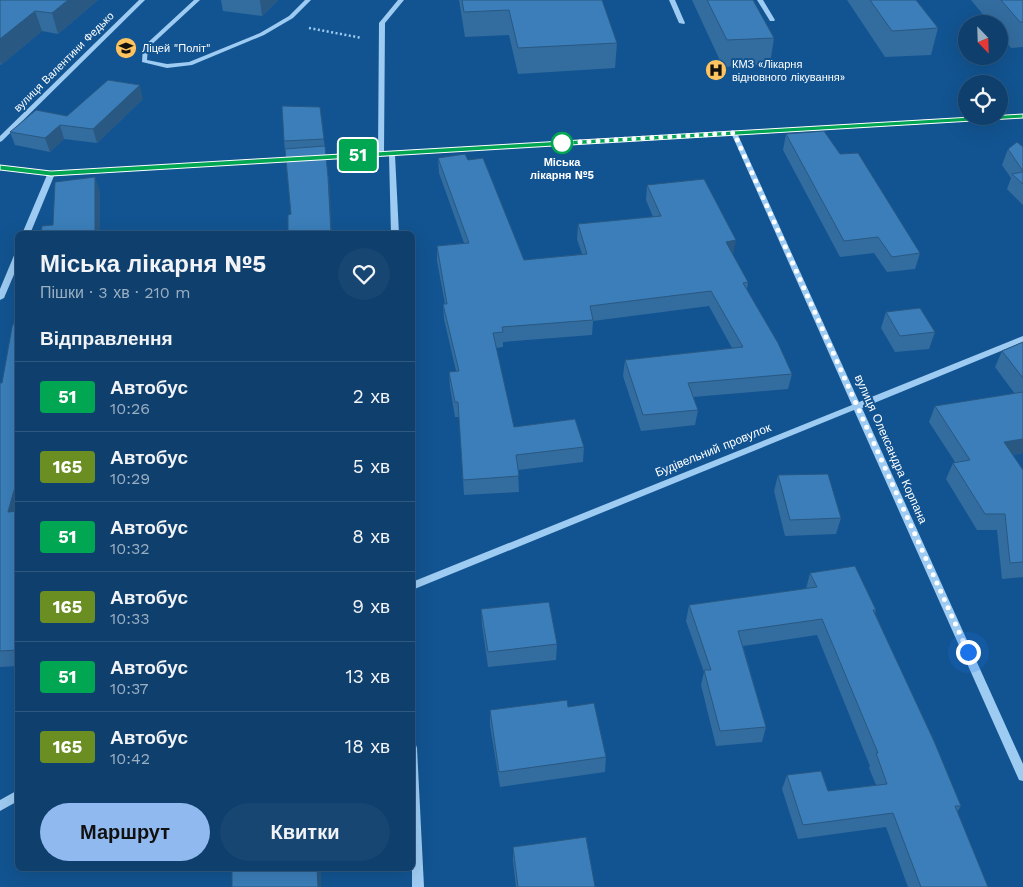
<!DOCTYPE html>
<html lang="uk">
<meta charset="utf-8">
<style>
:root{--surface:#0e3f6d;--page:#174672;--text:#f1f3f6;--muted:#9bafc2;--line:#2e5880;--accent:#90b9f0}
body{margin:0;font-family:"Work Sans",sans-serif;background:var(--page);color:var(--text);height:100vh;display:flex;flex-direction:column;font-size:19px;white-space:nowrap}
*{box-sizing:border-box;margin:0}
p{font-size:16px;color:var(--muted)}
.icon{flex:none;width:28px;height:28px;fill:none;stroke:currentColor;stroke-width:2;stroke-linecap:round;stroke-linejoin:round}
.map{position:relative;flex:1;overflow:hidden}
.details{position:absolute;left:15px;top:231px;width:400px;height:640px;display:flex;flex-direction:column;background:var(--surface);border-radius:8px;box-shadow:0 5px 20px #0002,0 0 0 1px var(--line)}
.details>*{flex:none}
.badge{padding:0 10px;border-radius:4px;font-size:18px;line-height:32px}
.needle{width:32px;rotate:157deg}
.tools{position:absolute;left:958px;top:15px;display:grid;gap:10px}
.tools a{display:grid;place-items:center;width:50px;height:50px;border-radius:50%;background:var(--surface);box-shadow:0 5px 20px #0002,0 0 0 1px var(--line);font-size:25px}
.you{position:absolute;width:25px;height:25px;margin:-12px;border:4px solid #fff;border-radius:50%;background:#1a73e8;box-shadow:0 0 0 8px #1a73e833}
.map>.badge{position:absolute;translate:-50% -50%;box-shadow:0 0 0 2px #fff}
h2{padding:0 25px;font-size:19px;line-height:45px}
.round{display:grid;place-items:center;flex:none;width:52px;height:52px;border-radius:26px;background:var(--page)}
.headline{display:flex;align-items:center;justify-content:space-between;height:85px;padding:0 25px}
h1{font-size:24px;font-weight:700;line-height:38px}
.action{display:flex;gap:10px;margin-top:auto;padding:10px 25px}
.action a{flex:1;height:58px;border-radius:30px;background:var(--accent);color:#111;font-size:20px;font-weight:700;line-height:58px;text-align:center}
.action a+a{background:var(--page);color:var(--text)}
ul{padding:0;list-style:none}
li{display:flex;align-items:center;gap:15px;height:70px;padding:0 25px;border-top:1px solid var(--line)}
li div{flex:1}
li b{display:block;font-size:19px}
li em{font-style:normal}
li .badge{min-width:55px;font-weight:700;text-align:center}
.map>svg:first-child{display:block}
</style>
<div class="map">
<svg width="1023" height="887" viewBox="0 0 1023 887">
<rect width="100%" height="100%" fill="#125491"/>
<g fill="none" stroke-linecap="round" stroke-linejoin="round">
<polyline stroke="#9ecbf2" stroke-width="2.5" stroke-dasharray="2 2.5" stroke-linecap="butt" points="309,28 362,38"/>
<g fill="#9ecbf2" fill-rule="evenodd">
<polygon points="139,0 145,0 2,141 0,142 0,136"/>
<polygon points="194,0 200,0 148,48 147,60 167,64 189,62 260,33 289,16 305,0 311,0 293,18 264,35 192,65 167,68 142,62 143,47"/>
<polygon points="398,0 404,0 385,23 384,152 1023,114 1023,118 738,135 859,402 1023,336 1023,342 862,408 1023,764 1023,781 1019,780 854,410 412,590 412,582 852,405 732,135 395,155 399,234 391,234 389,156 314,160 311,158 314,156 378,152 379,23"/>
<polygon points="669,0 675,0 685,23 684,24 679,23"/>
<polygon points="757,0 763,0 775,20 774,21 770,21"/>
<polygon points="296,157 299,159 298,160 54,176 30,234 22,234 47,175 0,169 0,165 51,172"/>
<polygon points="15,253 18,253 18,265 4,298 0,300 0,289"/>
<polygon points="412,743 416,745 417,748 424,887 412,887"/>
<polygon points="18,790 18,801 0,811 0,800"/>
</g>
</g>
<g fill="#336c9f">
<polygon points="0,0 98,0 58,34 42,31 1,65 0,64"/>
<polygon points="221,0 278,0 262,16 223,11"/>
<polygon points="459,0 602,0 617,43 615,68 518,74 509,35 465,37"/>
<polygon points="692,0 753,0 774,38 770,64 723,67"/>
<polygon points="847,0 916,0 938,28 931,55 885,57"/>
<polygon points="971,0 1023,0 1023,47 1011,48 999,33 999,24 991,24"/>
<polygon points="143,99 97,143 64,139 50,152 15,145 10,132 67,116"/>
<polygon points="320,107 330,192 291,214 284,141"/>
<polygon points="786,134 840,154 920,253 915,269 887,272 874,253 840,257 783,150"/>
<polygon points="1023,147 1023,205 1007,189 1011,178 1002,165 1008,149"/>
<polygon points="438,158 468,160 524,260 582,254 577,239 578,224 653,217 646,200 647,185 733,255 748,282 747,289 792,374 788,389 693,397 698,410 695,425 641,431 623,376 625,360 732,348 709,306 593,321 592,335 503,342 503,347 496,348 514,427 584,447 583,462 518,470 519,492 464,495 459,417 455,417 450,387 449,372 456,371 444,319 443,304 445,304 437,261 437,246 464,243 439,173"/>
<polygon points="18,312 18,666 0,667 0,383 2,383"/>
<polygon points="886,312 935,332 929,349 895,352 881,328"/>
<polygon points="1023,342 1023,453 1013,455 1023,470 1023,577 1002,579 997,530 977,530 946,479 953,463 955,462 929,422 935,406 1015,394 995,367 1002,351"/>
<polygon points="778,475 841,518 836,534 785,536 774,491"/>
<polygon points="810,573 876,610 875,613 961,806 957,812 988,887 908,887 886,827 798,839 782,789 787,775 828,791 876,785 869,768 870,766 817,635 743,646 766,727 762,742 716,746 701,685 704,672 686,621 689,605 806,589"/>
<polygon points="481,609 557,644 556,660 488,667 482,625"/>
<polygon points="568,707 606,757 605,772 500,787 490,725 490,710"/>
<polygon points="513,847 595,887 516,887 513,861"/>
</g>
<g fill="#295882">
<polygon points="68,0 98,0 58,34 52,13"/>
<polygon points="260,0 278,0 262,16"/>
<polygon points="35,11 42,31 1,65 0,61 0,39"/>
<polygon points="140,85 143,99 97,143 93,129"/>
<polygon points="60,125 64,139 50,152 45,138"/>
<polygon points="325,146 330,192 332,234 331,234"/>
<polygon points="95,177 100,192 100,234 95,234"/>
<polygon points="736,240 733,255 726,242"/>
<polygon points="1023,439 1023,453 997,458 1004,442"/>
<polygon points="18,476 18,520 8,512"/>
<polygon points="317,869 321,869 321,887 318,887"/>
</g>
<g fill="#3b7eb9" stroke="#295882">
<polygon points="0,0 68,0 52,13 35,11 0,39"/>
<polygon points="462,0 602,0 617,43 518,48 509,10 464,12"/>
<polygon points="707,0 753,0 774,38 727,40"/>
<polygon points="870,0 916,0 938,28 892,31"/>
<polygon points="1001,0 1023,0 1023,22 1020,22"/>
<polygon points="108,80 140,85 93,129 60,125 45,138 10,132 36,110 67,116"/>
<polygon points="282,106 320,107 324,139 284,141"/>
<polygon points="824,131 840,154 858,153 920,253 892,257 878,237 844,241 786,134"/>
<polygon points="1017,142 1023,147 1023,171 1008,149"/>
<polygon points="325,146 328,177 331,234 288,234 288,215 291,214 285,149"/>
<polygon points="465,154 468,160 483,158 524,260 587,254 578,224 661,216 647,185 704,179 736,240 726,242 748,282 743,283 778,343 792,374 688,383 698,410 643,415 625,360 743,347 711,291 590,306 593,320 502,327 503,332 493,333 514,427 575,419 584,447 516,455 519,476 463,480 458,402 455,402 449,372 459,371 443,304 447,304 437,246 469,243 438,158"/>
<polygon points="1023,172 1023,184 1012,174"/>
<polygon points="95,177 95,234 41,234 42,226 53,225 55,182"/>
<polygon points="920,308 935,332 900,336 886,312"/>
<polygon points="18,312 18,476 8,512 18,511 18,650 0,651 0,383 2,383 12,327"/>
<polygon points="1023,342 1023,378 1002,351"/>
<polygon points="1023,392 1023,439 1004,442 1023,470 1023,562 1010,563 1005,514 985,514 953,463 970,460 935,406"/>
<polygon points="828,474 841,518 790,520 778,475"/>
<polygon points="855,566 876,610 873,610 934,741 961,806 955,806 988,887 921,887 893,813 803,825 787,775 821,771 828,791 887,784 876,753 878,753 822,619 738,631 766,727 720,731 704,670 711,670 689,605 817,587 810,573"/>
<polygon points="549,602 557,644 488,652 481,609"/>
<polygon points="567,700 568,707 594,703 606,757 499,772 490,710"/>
<polygon points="586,837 595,887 518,887 513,847"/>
<polygon points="232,869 317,869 318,887 232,887"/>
</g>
<polygon fill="#00a651" stroke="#fff" points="1023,114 1023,118 51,176 0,170 0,165 51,171"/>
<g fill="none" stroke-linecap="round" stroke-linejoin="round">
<polyline stroke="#fff" stroke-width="5" stroke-dasharray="0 9" points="562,143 734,133 968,652"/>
</g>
<defs>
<g id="school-disc" transform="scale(1.125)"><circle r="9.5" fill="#ffc45f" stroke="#125491"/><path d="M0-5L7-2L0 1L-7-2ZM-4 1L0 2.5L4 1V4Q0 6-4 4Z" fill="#111"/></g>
<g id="hospital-disc" transform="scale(1.125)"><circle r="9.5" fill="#ffc45f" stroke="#125491"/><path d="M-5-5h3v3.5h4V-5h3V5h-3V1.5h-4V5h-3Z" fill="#111"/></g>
</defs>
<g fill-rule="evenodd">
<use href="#school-disc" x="126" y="48"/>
<use href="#hospital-disc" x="716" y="70"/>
</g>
<circle fill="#fff" stroke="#00a651" stroke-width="2.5" cx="562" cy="143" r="10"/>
<g text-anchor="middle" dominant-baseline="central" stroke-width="4" stroke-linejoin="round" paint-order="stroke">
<g font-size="11" fill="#fff" stroke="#125491" text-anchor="start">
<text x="142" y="48">Ліцей "Політ"</text>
<text x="732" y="64">КМЗ «Лікарня<tspan x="732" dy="13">відновного лікування»</tspan></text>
</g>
<g font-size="11" fill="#fff" stroke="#125491">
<text transform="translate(64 62) rotate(-45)">вулиця Валентини Федько</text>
</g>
<g font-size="11" font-weight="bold" fill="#fff" stroke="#125491">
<text x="562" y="162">Міська<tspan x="562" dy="13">лікарня №5</tspan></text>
</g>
<g font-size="12" fill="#fff" stroke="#125491">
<text transform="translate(891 449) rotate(66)">вулиця Олександра Корпана</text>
<text transform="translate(713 450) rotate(-22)">Будівельний провулок</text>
</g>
</g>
</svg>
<div class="tools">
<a><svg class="needle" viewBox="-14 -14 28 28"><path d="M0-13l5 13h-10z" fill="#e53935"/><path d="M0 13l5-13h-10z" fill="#9bafc2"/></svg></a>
<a><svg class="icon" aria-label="locate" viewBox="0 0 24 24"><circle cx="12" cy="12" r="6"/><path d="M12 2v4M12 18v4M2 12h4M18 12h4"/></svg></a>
</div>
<div class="you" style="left:968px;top:652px"></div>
<b class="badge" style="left:358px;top:155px;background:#00a651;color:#fff">51</b>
<section class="details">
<div class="headline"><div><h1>Міська лікарня №5</h1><p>Пішки · 3 хв · 210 m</p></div><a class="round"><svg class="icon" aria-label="heart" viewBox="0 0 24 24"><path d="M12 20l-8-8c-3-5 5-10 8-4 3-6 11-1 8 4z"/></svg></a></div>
<h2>Відправлення</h2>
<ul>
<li><span class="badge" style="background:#00a651;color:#fff">51</span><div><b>Автобус</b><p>10:26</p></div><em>2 хв</em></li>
<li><span class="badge" style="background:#6b8e23;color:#fff">165</span><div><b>Автобус</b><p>10:29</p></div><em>5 хв</em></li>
<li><span class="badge" style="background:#00a651;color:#fff">51</span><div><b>Автобус</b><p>10:32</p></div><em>8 хв</em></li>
<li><span class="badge" style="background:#6b8e23;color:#fff">165</span><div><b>Автобус</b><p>10:33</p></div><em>9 хв</em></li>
<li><span class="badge" style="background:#00a651;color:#fff">51</span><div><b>Автобус</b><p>10:37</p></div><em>13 хв</em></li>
<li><span class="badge" style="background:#6b8e23;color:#fff">165</span><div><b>Автобус</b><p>10:42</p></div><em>18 хв</em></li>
</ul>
<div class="action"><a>Маршрут</a><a>Квитки</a></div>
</section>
</div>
